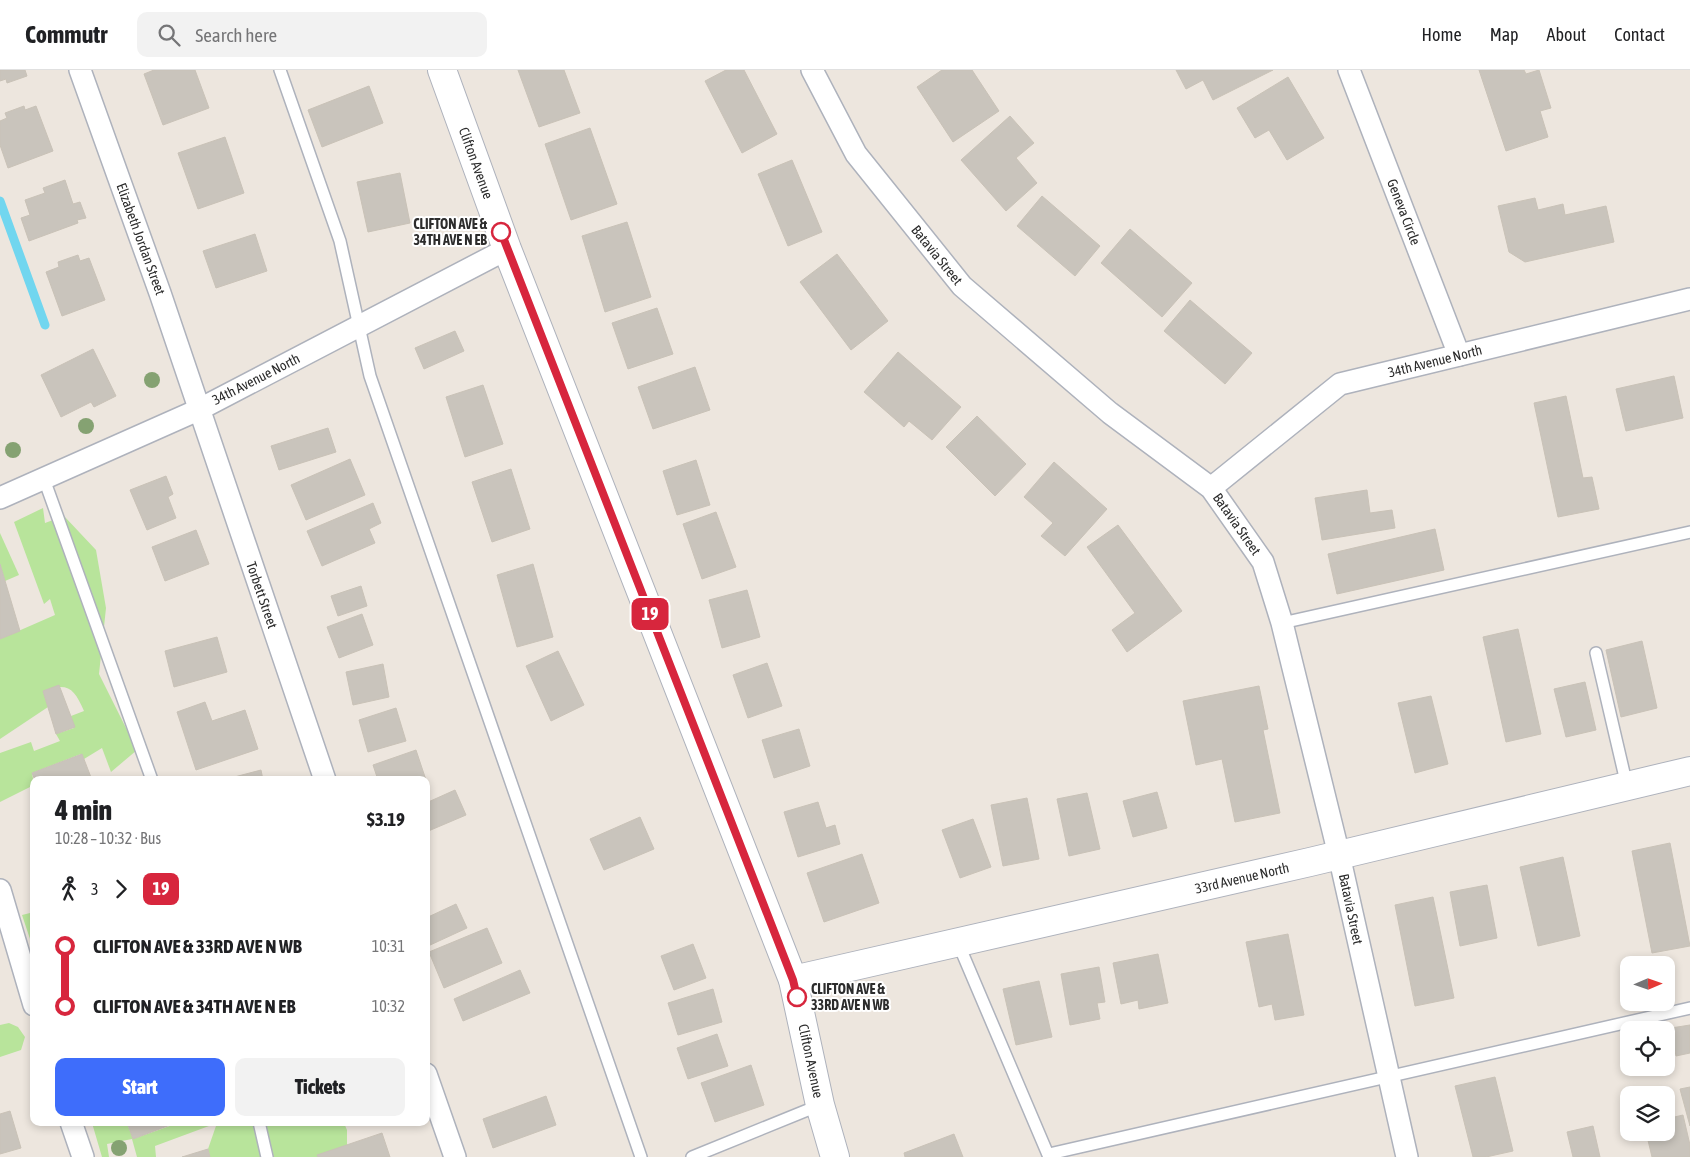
<!DOCTYPE html>
<meta charset="utf-8">
<style>
:root{--surface:#fff;--page:#f2f2f2;--text:#202124;--muted:#757577;--line:#e0e0e0;--accent:#3e6dfb}
body{margin:0;font-family:"Asap Condensed",sans-serif;background:var(--page);color:var(--text);height:100vh;display:flex;flex-direction:column;font-size:19px;white-space:nowrap}
*{box-sizing:border-box;margin:0}
p{font-size:16px;color:var(--muted)}
.icon{flex:none;width:28px;height:28px;fill:none;stroke:currentColor;stroke-width:2;stroke-linecap:round;stroke-linejoin:round}
.map{position:relative;flex:1;overflow:hidden}
.side{position:absolute;left:30px;top:706px;width:400px;height:350px;display:flex;flex-direction:column;background:var(--surface);border-radius:10px;box-shadow:0 2px 8px #0003}
.side>*{flex:none}
.badge{padding:0 10px;border-radius:8px;font-size:18px;line-height:32px}
.needle{width:32px;rotate:88deg}
.controls{position:absolute;left:1620px;top:886px;display:grid;gap:10px}
.controls a{display:grid;place-items:center;width:55px;height:55px;border-radius:10px;background:var(--surface);box-shadow:0 2px 8px #0003;font-size:25px}
.map>.badge{position:absolute;translate:-50% -50%;box-shadow:0 0 0 2px #fff}
.legs{display:flex;align-items:center;gap:8px;height:55px;padding:0 25px;font-size:16px}
.legs p{margin-inline-start:auto}
.head{display:flex;align-items:center;justify-content:space-between;height:85px;padding:0 25px}
h1{font-size:28px;font-weight:800;line-height:38px}
.primary-button{display:flex;gap:10px;margin-top:auto;padding:10px 25px}
.primary-button a{flex:1;height:58px;border-radius:10px;background:var(--accent);color:#fff;font-size:20px;font-weight:800;line-height:58px;text-align:center}
.primary-button a+a{background:var(--page);color:var(--text)}
ul{padding:0 25px;list-style:none}
li{display:flex;align-items:center;gap:18px;height:60px;font-size:19px}
li i{display:grid;place-items:center;width:8px;height:100%;margin:0 6px;background:currentColor}
li i::after{content:'';width:12px;height:12px;margin:-6px;border:4px solid;border-radius:50%;background:var(--surface)}
li p{margin-inline-start:auto}
li:first-child i{background:linear-gradient(#0000 50%,currentColor 0)}
li:last-child i{background:linear-gradient(currentColor 50%,#0000 0)}
header{display:flex;align-items:center;gap:30px;box-sizing:border-box;height:70px;padding:0 25px;background:var(--surface);border-bottom:1px solid var(--line)}
header strong{font-size:24px}
nav{display:flex;gap:28px;margin-inline-start:auto;font-size:18px}
.search{width:350px;height:45px;background:var(--page);display:flex;align-items:center;gap:12px;box-sizing:border-box;padding:0 18px;border-radius:10px;color:var(--muted);font-size:19px}
.map>svg:first-child{display:block}
</style>
<header>
<strong>Commutr</strong>
<div class="search"><svg class="icon" aria-label="search" viewBox="0 0 24 24"><circle cx="10" cy="10" r="6"/><path d="M15 15l6 6"/></svg>Search here</div>
<nav><a>Home</a><a>Map</a><a>About</a><a>Contact</a></nav>
</header>
<div class="map">
<svg width="1690" height="1087" viewBox="0 0 1690 1087">
<rect width="100%" height="100%" fill="#ede6de"/>
<g fill="#b8e49b">
<path d="M 43,438 L 45,453 L 64,446 L 96,480 L 106,538 L 99,604 L 137,680 L 111,702 L 102,678 L 84,689 L 81,684 L 32,703 L 34,715 L 0,732 L 0,683 L 31,672 L 34,681 L 60,671 L 56,664 L 74,658 L 71,646 L 84,641 C 74,618 68,612 43,621 L 48,637 L 0,669 L 0,569 L 55,545 L 50,529 L 44,534 L 14,452 Z"/>
<polygon points="0,463 19,505 5,511 0,494"/>
<polygon points="34,842 34,881 22,845"/>
<polygon points="9,953 18,957 25,967 21,980 0,987 0,955"/>
<polygon points="92,1053 127,1053 133,1069 178,1053 344,1053 347,1060 347,1081 334,1087 210,1087 208,1079 217,1053 155,1076 156,1087 137,1087 132,1069 107,1074 109,1087 102,1087"/>
</g>
<g fill="none" stroke-linecap="round" stroke-linejoin="round">
<polyline stroke="#71d6ef" stroke-width="9" points="0,131 45,255"/>
</g>
<g fill="#c9c4bc" stroke="#c9c2b7">
<polygon points="0,0 25,0 27,6 7,13 6,9 0,11"/>
<polygon points="154,0 195,0 209,38 163,55 144,4"/>
<polygon points="518,0 564,0 580,43 539,57"/>
<polygon points="726,0 744,0 777,64 742,83 705,11"/>
<polygon points="942,0 972,0 999,41 953,72 917,17"/>
<polygon points="1176,0 1273,0 1213,30 1203,10 1186,19"/>
<polygon points="1479,0 1524,0 1526,4 1539,0 1551,38 1540,41 1548,67 1506,81"/>
<polygon points="1288,7 1324,68 1287,90 1269,60 1255,68 1237,38"/>
<polygon points="369,16 383,53 322,77 308,40"/>
<polygon points="24,36 25,40 36,36 53,81 8,98 0,75 0,51 7,48 5,43"/>
<polygon points="1010,46 1034,73 1016,88 1037,113 1006,141 961,90"/>
<polygon points="590,58 617,134 571,150 545,74"/>
<polygon points="225,67 244,123 198,139 178,83"/>
<polygon points="792,90 822,162 788,176 758,104"/>
<polygon points="400,103 410,153 368,162 357,112"/>
<polygon points="65,110 73,134 80,132 86,148 77,150 78,153 29,171 21,148 30,145 25,130 45,123 43,118"/>
<polygon points="1042,126 1100,176 1075,206 1017,156"/>
<polygon points="1535,128 1538,140 1563,134 1565,145 1606,136 1614,172 1525,192 1509,182 1498,136"/>
<polygon points="627,152 651,227 605,242 582,166"/>
<polygon points="1130,159 1192,213 1162,247 1101,193"/>
<polygon points="255,164 267,201 216,218 203,181"/>
<polygon points="837,184 888,251 851,280 800,212"/>
<polygon points="78,185 80,191 89,188 105,230 62,246 46,202 59,197 58,192"/>
<polygon points="1190,230 1252,283 1225,314 1164,261"/>
<polygon points="657,238 673,284 628,299 612,253"/>
<polygon points="455,261 464,281 424,299 415,278"/>
<polygon points="93,279 116,326 94,337 91,332 61,347 41,305"/>
<polygon points="898,282 961,337 932,370 909,351 904,357 864,322"/>
<polygon points="695,297 710,340 653,359 638,317"/>
<polygon points="1674,306 1683,348 1626,361 1616,319"/>
<polygon points="483,315 503,374 465,387 446,327"/>
<polygon points="1566,326 1583,408 1592,407 1599,439 1558,447 1534,333"/>
<polygon points="977,346 1026,394 995,426 946,377"/>
<polygon points="328,358 336,382 279,400 271,376"/>
<polygon points="350,389 365,425 306,450 291,415"/>
<polygon points="696,390 710,435 677,445 663,401"/>
<polygon points="1054,392 1107,439 1065,486 1041,466 1053,453 1024,427"/>
<polygon points="511,399 530,459 492,472 472,412"/>
<polygon points="166,406 173,424 168,427 176,448 147,460 130,420"/>
<polygon points="1367,420 1370,443 1392,440 1395,458 1322,470 1315,428"/>
<polygon points="373,433 381,453 369,459 375,473 322,496 307,461"/>
<polygon points="716,442 736,497 702,509 683,454"/>
<polygon points="1118,455 1182,541 1127,582 1112,560 1135,543 1087,477"/>
<polygon points="1435,459 1444,500 1337,524 1328,484"/>
<polygon points="196,460 209,494 165,511 152,477"/>
<polygon points="0,494 20,561 0,569"/>
<polygon points="533,494 553,567 517,577 497,505"/>
<polygon points="361,516 367,536 338,546 331,526"/>
<polygon points="747,520 760,567 722,578 709,530"/>
<polygon points="362,544 373,575 339,588 327,557"/>
<polygon points="1518,559 1541,664 1506,672 1483,567"/>
<polygon points="217,567 227,602 174,617 165,581"/>
<polygon points="1642,571 1657,638 1621,647 1606,580"/>
<polygon points="558,581 584,635 551,651 526,596"/>
<polygon points="767,593 782,636 748,648 733,605"/>
<polygon points="383,594 389,627 353,635 346,602"/>
<polygon points="1585,612 1596,660 1566,667 1554,619"/>
<polygon points="59,615 75,657 56,664 43,621"/>
<polygon points="1259,616 1268,659 1263,660 1280,743 1235,752 1222,689 1196,695 1183,631"/>
<polygon points="1431,626 1448,694 1415,703 1398,633"/>
<polygon points="205,632 212,651 245,640 258,679 196,700 177,642"/>
<polygon points="396,638 406,671 368,682 359,650"/>
<polygon points="799,659 810,696 774,708 762,670"/>
<polygon points="416,680 426,710 378,710 373,695"/>
<polygon points="82,684 92,710 35,710 32,703"/>
<polygon points="261,700 263,710 223,710"/>
<polygon points="455,720 466,745 426,762 426,733"/>
<polygon points="1157,722 1167,758 1133,767 1123,731"/>
<polygon points="1087,723 1100,779 1069,786 1057,729"/>
<polygon points="1027,728 1039,789 1003,796 991,735"/>
<polygon points="818,732 826,758 835,755 840,774 798,787 784,742"/>
<polygon points="640,747 654,779 604,800 590,769"/>
<polygon points="973,749 991,797 960,808 942,760"/>
<polygon points="1670,773 1690,876 1652,883 1632,781"/>
<polygon points="862,784 879,833 824,852 807,803"/>
<polygon points="1563,787 1580,866 1538,876 1520,797"/>
<polygon points="1487,815 1497,868 1460,876 1450,822"/>
<polygon points="1433,827 1454,928 1415,936 1395,835"/>
<polygon points="456,834 467,858 428,876 426,848"/>
<polygon points="487,858 502,893 444,918 429,882"/>
<polygon points="1288,864 1304,945 1275,950 1272,934 1259,937 1246,872"/>
<polygon points="693,874 706,908 674,920 661,886"/>
<polygon points="1158,884 1168,933 1139,939 1138,930 1121,934 1113,893"/>
<polygon points="1099,897 1105,932 1097,933 1100,949 1070,955 1061,904"/>
<polygon points="520,900 530,923 463,951 454,929"/>
<polygon points="1039,911 1052,967 1016,975 1003,919"/>
<polygon points="713,919 722,952 678,965 668,933"/>
<polygon points="1690,955 1690,983 1676,986 1671,958"/>
<polygon points="717,964 728,996 688,1009 677,978"/>
<polygon points="751,995 764,1035 715,1052 701,1013"/>
<polygon points="1495,1007 1513,1081 1486,1087 1473,1087 1455,1016"/>
<polygon points="1690,1017 1690,1056 1680,1019"/>
<polygon points="546,1026 556,1055 493,1078 483,1049"/>
<polygon points="10,1041 21,1078 0,1084 0,1044"/>
<polygon points="1683,1045 1690,1075 1690,1087 1652,1087 1646,1062 1666,1062 1666,1049"/>
<polygon points="127,1052 178,1052 133,1069"/>
<polygon points="1593,1056 1600,1087 1573,1087 1567,1062"/>
<polygon points="382,1063 390,1087 318,1087 317,1085"/>
<polygon points="954,1064 963,1087 905,1087 904,1083"/>
<polygon points="208,1079 210,1087 182,1087"/>
</g>
<g fill="none" stroke-linecap="round" stroke-linejoin="round">
<g stroke="#aeb2bc" stroke-width="14">
<g id="lane">
<polyline points="280,0 340,171 370,306 641,1087"/>
<polyline points="44,409 152,710"/>
<polyline points="1282,553 1690,462"/>
<polyline points="1596,583 1627,716"/>
<polyline points="958,873 1049,1087"/>
<polyline points="259,1052 267,1087"/>
<polyline points="1049,1084 1690,938"/>
<polyline points="692,1087 820,1035"/>
</g>
</g>
<g stroke="#aeb2bc" stroke-width="24">
<g id="street">
<polyline points="80,0 160,223 325,710"/>
<polyline points="812,0 856,84 962,216 1110,343 1211,418 1263,492 1282,553 1339,785 1407,1087"/>
<polyline points="1349,0 1459,285"/>
<polyline points="1211,418 1340,314 1690,229"/>
<polyline points="0,428 198,340 507,179"/>
<polyline points="0,820 34,935"/>
<polyline points="426,1004 455,1087"/>
<polyline points="71,1052 83,1087"/>
</g>
</g>
<g stroke="#aeb2bc" stroke-width="30">
<g id="secondary">
<polyline points="442,0 507,179 793,910 820,1035 835,1087"/>
<polyline points="793,910 1310,792 1690,701"/>
</g>
</g>
<use href="#lane" stroke="#fff" stroke-width="11"/>
<use href="#street" stroke="#fff" stroke-width="21"/>
<use href="#secondary" stroke="#fff" stroke-width="28"/>
</g>
<g fill="#85a272">
<circle cx="152" cy="310" r="8"/>
<circle cx="86" cy="356" r="8"/>
<circle cx="13" cy="380" r="8"/>
<circle cx="119" cy="1078" r="8"/>
</g>
<g fill="none" stroke-linecap="round" stroke-linejoin="round">
<g stroke="#fff" stroke-width="11">
<polyline id="line-1" points="501,162 793,910 797,927"/>
</g>
<use href="#line-1" stroke="#d7263d" stroke-width="8"/>
</g>
<g fill="#fff" stroke="#d7263d" stroke-width="2.5">
<circle cx="501" cy="162" r="9"/>
<circle cx="797" cy="927" r="9"/>
</g>
<g text-anchor="middle" dominant-baseline="central" stroke-width="4" stroke-linejoin="round" paint-order="stroke">
<g font-size="14" fill="#2c2c2c" stroke="#fff">
<text transform="translate(476 93) rotate(70)">Clifton Avenue</text>
<text transform="translate(1404 142) rotate(69)">Geneva Circle</text>
<text transform="translate(141 169) rotate(70)">Elizabeth Jordan Street</text>
<text transform="translate(937 185) rotate(51)">Batavia Street</text>
<text transform="translate(1435 291) rotate(-14)">34th Avenue North</text>
<text transform="translate(256 309) rotate(-27)">34th Avenue North</text>
<text transform="translate(1237 454) rotate(55)">Batavia Street</text>
<text transform="translate(262 525) rotate(71)">Torbett Street</text>
<text transform="translate(1242 808) rotate(-13)">33rd Avenue North</text>
<text transform="translate(1351 839) rotate(78)">Batavia Street</text>
<text transform="translate(811 991) rotate(78)">Clifton Avenue</text>
</g>
<g font-size="14" font-weight="bold" fill="#2c2c2c" stroke="#fff" text-anchor="end">
<text x="487" y="154">CLIFTON AVE &amp;<tspan x="487" dy="16">34TH AVE N EB</tspan></text>
<text x="811" y="919" text-anchor="start">CLIFTON AVE &amp;<tspan x="811" dy="16">33RD AVE N WB</tspan></text>
</g>
</g>
</svg>
<div class="controls">
<a><svg class="needle" viewBox="-14 -14 28 28"><path d="M0-13l5 13h-10z" fill="#e53935"/><path d="M0 13l5-13h-10z" fill="#757577"/></svg></a>
<a><svg class="icon" aria-label="locate" viewBox="0 0 24 24"><circle cx="12" cy="12" r="6"/><path d="M12 2v4M12 18v4M2 12h4M18 12h4"/></svg></a>
<a><svg class="icon" aria-label="layers" viewBox="0 0 24 24"><path d="M12 4l9 5-9 5-9-5zM3 14l9 5 9-5"/></svg></a>
</div>
<b class="badge" style="left:650px;top:544px;background:#d7263d;color:#fff">19</b>
<section class="side">
<div class="head"><div><h1>4 min</h1><p>10:28 – 10:32 · Bus</p></div><b>$3.19</b></div>
<div class="legs"><svg class="icon" aria-label="walk" viewBox="0 0 24 24"><circle cx="13" cy="4" r="2"/><path d="M13 8l-2 6 4 7M11 14l-3 7M7 12l3-4h3l4 4"/></svg>3<svg class="icon" aria-label="forward" viewBox="0 0 24 24"><path d="M9 5l7 7-7 7"/></svg><b class="badge" style="background:#d7263d;color:#fff">19</b></div>
<ul>
<li><i style="color:#d7263d"></i><b>CLIFTON AVE &amp; 33RD AVE N WB</b><p>10:31</p></li>
<li><i style="color:#d7263d"></i><b>CLIFTON AVE &amp; 34TH AVE N EB</b><p>10:32</p></li>
</ul>
<div class="primary-button"><a>Start</a><a>Tickets</a></div>
</section>
</div>
